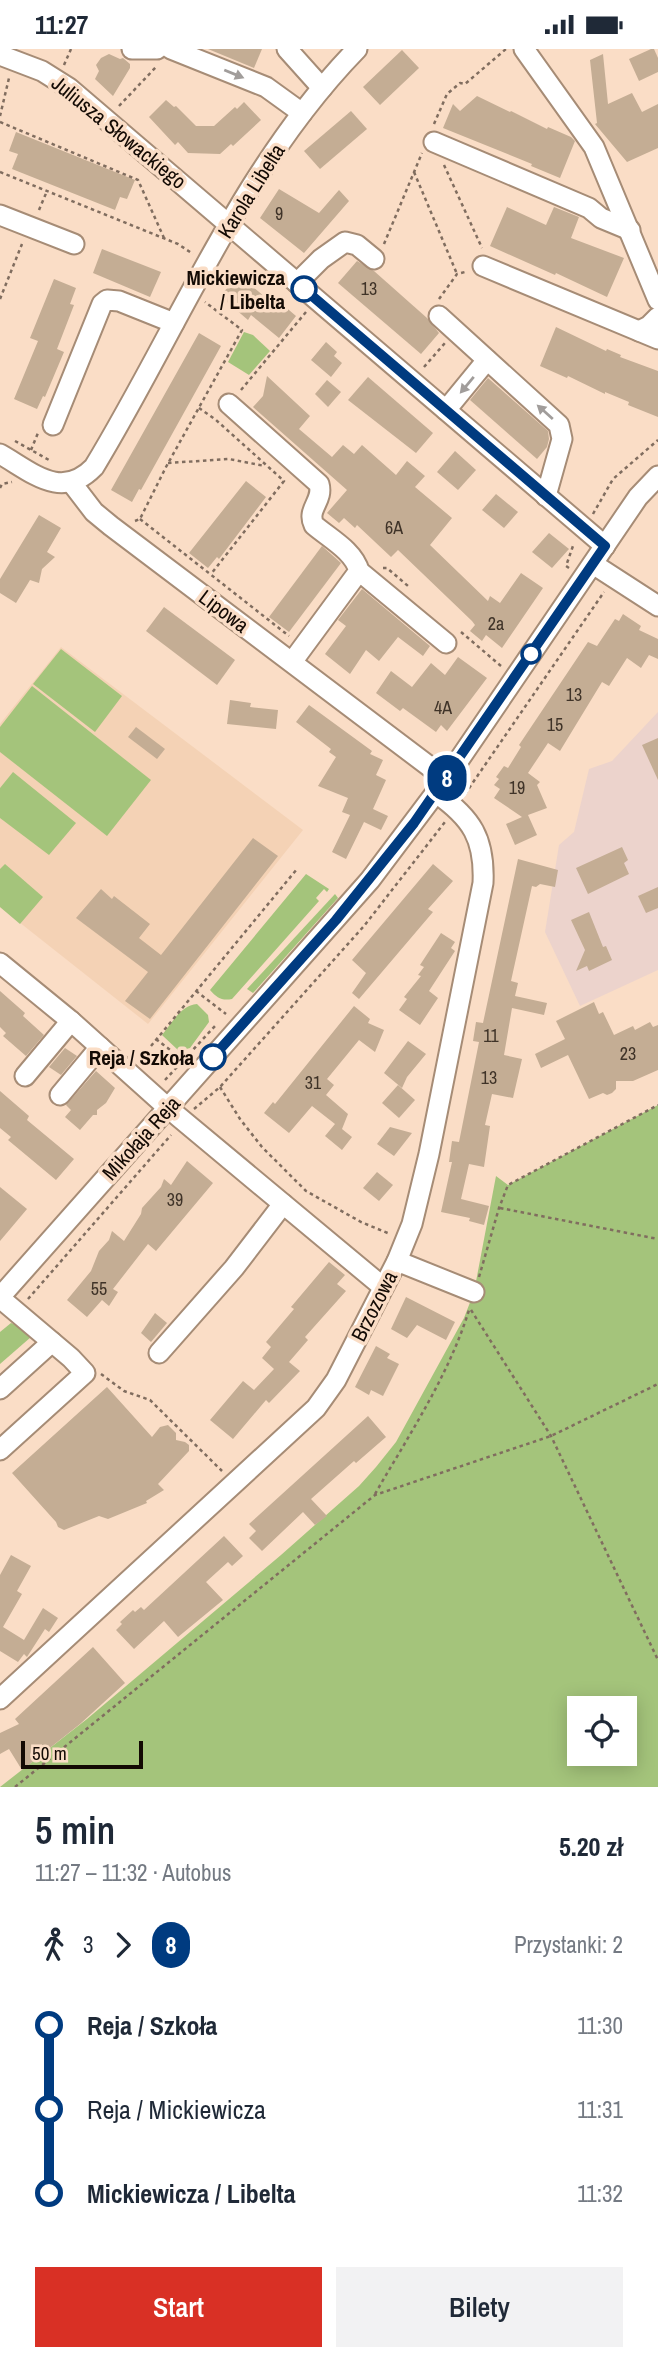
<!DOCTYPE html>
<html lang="pl">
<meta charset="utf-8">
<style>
:root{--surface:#fff;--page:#f2f2f3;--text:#1f2937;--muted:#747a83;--accent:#d93025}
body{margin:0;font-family:"Archivo Narrow",sans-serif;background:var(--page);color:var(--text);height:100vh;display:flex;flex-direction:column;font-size:26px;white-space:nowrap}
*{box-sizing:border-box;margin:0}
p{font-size:23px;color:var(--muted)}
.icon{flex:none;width:38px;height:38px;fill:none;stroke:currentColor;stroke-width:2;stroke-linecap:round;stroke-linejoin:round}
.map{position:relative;height:1738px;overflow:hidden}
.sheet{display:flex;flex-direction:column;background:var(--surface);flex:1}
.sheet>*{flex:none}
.badge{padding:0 14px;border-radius:23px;font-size:24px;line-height:46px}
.buttons{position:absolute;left:567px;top:1647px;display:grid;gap:14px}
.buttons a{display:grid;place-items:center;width:70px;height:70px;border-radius:0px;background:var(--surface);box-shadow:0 4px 18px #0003;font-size:35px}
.scale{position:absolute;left:21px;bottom:18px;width:122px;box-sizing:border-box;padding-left:7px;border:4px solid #130a04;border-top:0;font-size:19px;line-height:24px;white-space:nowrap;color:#130a04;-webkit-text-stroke:5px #faddc6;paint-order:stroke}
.map>.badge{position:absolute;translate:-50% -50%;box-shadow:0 0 0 4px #fff}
.legs{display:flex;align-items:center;gap:10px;height:77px;padding:0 35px;font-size:23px}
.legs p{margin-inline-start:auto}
.overview{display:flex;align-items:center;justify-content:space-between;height:119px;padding:0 35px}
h1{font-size:38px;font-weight:600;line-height:52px}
.button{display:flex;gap:14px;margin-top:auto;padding:14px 35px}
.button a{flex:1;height:80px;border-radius:0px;background:var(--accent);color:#fff;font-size:28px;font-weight:600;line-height:80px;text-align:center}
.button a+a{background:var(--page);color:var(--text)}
ul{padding:0 35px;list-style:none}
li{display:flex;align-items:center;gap:24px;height:84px;font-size:26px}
li i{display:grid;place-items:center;width:10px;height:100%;margin:0 9px;background:currentColor}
li i::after{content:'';width:18px;height:18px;margin:-9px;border:5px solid;border-radius:50%;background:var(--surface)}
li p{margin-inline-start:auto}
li:first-child i{background:linear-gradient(#0000 50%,currentColor 0)}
li:last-child i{background:linear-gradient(currentColor 50%,#0000 0)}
.status{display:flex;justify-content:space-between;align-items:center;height:49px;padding:0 35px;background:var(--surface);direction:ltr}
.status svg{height:19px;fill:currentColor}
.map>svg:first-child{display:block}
</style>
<div class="status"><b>11:27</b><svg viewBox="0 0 49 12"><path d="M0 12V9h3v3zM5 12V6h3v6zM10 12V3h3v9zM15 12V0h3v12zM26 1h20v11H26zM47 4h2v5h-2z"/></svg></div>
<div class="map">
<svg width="658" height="1738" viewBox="0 0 658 1738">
<rect width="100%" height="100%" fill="#faddc6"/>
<polygon fill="#f4d2b5" points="61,598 303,781 148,975 0,858 0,675"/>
<polygon fill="#ecd3cc" points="658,663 658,921 580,957 545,883 559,796 574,783 589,720 612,712"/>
<g fill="#a4c47b" fill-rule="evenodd">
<polygon points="244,283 253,286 270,302 249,326 228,313"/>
<polygon points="61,600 122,647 95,683 33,635"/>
<polygon points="32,637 151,731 107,787 0,703 0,678"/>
<polygon points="13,723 76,774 49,806 0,769 0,739"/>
<polygon points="5,815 43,848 20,875 0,858 0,820"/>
<path d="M 306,825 L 329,840 L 327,843 L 324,840 L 316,849 L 319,852 L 232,950 C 222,952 217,949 210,941 Z"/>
<polygon points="335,845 338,849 253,944 247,940"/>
<path d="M 197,955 L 208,966 L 209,973 L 190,999 L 179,1002 L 162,986 C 172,974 181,956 197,955 Z"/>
<path d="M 658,1056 L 658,1738 L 0,1738 L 87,1670 L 281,1506 L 359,1437 L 376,1418 L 396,1393 L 464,1269 L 474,1243 L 496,1127 L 508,1136 ZM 579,1659 L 625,1659 L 625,1704 L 579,1704 Z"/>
<polygon points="11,1274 21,1278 31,1288 0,1315 0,1283"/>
</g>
<g fill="#c4ad94">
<polygon points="208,0 262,0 254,19"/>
<polygon points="651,0 654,0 658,9 658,23 639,32 629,10"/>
<polygon points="402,1 419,19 380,56 363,38"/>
<polygon points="109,5 120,10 123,9 130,15 130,19 113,47 95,30 99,22 96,16 101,9"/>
<polygon points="603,5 608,55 632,44 642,63 658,55 658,99 627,113 595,75 597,74 590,11"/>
<polygon points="477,47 510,63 511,62 547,80 548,78 571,88 575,92 560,129 531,117 532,115 443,79 453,55 460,62"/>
<polygon points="166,51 174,58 176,57 196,77 214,77 235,58 237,60 244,53 261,71 233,97 231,95 220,105 188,104 178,93 175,96 149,68"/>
<polygon points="351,62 367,80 320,120 304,102"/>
<polygon points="16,83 135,131 127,150 120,148 115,161 12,120 18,105 9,102"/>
<polygon points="279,140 319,164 339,141 349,152 304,204 260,169"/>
<polygon points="507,158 546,176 554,158 579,168 571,189 624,209 607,248 556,224 555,226 490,197"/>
<polygon points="102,200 161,223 150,248 93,224"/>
<polygon points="357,212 374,222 427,269 439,284 421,305 338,234"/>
<polygon points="239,226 265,248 269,244 296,267 279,289 251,266 248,271 220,247"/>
<polygon points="54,230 76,239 70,255 74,256 57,300 64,303 45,348 43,347 37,360 14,350 38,292 30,289"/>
<polygon points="556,278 606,302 607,300 621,306 620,308 658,322 658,368 628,356 629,353 605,343 605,345 568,327 567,329 540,317"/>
<polygon points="199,284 221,297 141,441 139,440 132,453 111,441"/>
<polygon points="326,293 337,303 334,307 342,314 331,328 311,311"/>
<polygon points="267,327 310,367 299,380 332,408 343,396 354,405 362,396 396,426 407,412 425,427 415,438 452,469 430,496 488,552 490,547 500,554 521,524 543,539 502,599 486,586 482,592 470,582 475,576 472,572 398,501 391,508 357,476 355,479 344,469 339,474 327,464 347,441 253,358 263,347"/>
<polygon points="368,328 433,384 416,404 348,351"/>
<polygon points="488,329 548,382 549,390 547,398 537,410 470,351"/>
<polygon points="327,331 341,343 328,358 315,345"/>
<polygon points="455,402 476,421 458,441 437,423"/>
<polygon points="246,432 266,448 219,510 217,508 208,519 189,504"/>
<polygon points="496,445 518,463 504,479 482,461"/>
<polygon points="39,466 61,479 47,503 55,508 42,520 39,534 30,531 16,554 0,544 0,530"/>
<polygon points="549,484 569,500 552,519 532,503"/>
<polygon points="322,497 341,514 289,583 269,568"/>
<polygon points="362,540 430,597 423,607 398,588 379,612 366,601 350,625 325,605 346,577 338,571"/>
<polygon points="164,558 235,611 217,636 146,582"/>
<polygon points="623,565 641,577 639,581 658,590 658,610 649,606 641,619 627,609 609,637 602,633 560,702 548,694 528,724 540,733 537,736 547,759 528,766 537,786 515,796 506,775 522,768 494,749 500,740 494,736 499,730 496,728 504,717 508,719 521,698 519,696 588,593 597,597 615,570 619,572"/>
<polygon points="458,608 487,629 447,682 441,676 436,683 403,659 400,662 376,644 391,622 412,638 431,614 445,626"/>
<polygon points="230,651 251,654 250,658 278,661 276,680 227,675"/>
<polygon points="309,656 372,702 370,705 383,711 376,726 386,731 373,760 388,767 381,781 364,773 346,810 332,803 350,766 342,763 348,749 318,737 336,708 329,703 331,700 296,673"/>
<polygon points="136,678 165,700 157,710 128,688"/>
<polygon points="658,689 658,731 642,696"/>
<polygon points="253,789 278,807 150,970 125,952 148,923 76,869 101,840 112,850 114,847 150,875 139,889 161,906"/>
<polygon points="622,798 628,811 624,814 629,825 588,845 576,819"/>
<polygon points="518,810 558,821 555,838 540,835 536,838 532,837 511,932 518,934 515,947 547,954 544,966 512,959 504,1006 522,1010 513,1049 492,1045 485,1076 490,1077 484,1118 469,1115 461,1150 489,1157 484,1176 469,1172 470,1169 441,1163 452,1113 449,1113 452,1092 459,1093 479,993 473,992 476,973 483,974"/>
<polygon points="433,815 453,832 428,860 433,863 359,950 352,944 366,924 352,911"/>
<polygon points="658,838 658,859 646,864 638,847"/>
<polygon points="589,863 603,898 606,897 612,911 589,922 587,917 576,922 585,901 571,871"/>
<polygon points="441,884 455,893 451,899 455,902 429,942 438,949 420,976 399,961 407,950 404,948 421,927 418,926 424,918 420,916"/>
<polygon points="0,942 25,964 23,967 44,986 26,1007 3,987 6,984 0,978"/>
<polygon points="594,953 599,965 603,963 614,986 633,977 635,981 650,973 653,978 658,976 658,1021 633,1032 616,1032 616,1040 612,1044 607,1046 603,1044 589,1050 568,1006 541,1019 535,1005 565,990 556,972"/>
<polygon points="354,957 370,970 368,974 384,981 375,1003 359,991 327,1030 334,1036 326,1046 348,1065 342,1080 337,1076 352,1088 342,1101 325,1087 335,1075 312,1057 289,1084 264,1064 273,1053 275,1055"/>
<polygon points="408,992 426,1005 407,1028 402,1039 384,1024"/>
<polygon points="65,999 77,1007 61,1026 49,1018"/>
<polygon points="96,1022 115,1039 106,1054 97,1061 97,1066 93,1066 80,1081 65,1068 71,1061 66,1056"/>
<polygon points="398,1036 415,1051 399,1069 382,1054"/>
<polygon points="0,1042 29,1067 27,1071 74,1110 56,1131 8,1091 11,1088 0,1079"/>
<polygon points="390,1078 412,1084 394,1107 377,1095"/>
<polygon points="187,1112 213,1134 156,1202 148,1195 113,1240 118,1243 109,1257 102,1251 87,1268 67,1251 91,1222 99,1202 109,1191 112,1182 124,1192 141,1165 142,1159 161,1138 164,1130 171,1136"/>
<polygon points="377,1123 393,1136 379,1152 363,1139"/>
<polygon points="0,1138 27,1160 0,1192"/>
<polygon points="329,1213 345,1226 337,1235 346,1242 305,1288 308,1291 289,1313 300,1322 269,1354 266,1351 233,1390 210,1371 243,1332 254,1341 274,1320 262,1309 271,1298 266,1293 294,1260 291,1258"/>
<polygon points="406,1248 455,1273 446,1291 417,1276 407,1289 391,1280"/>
<polygon points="155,1264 167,1274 151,1293 141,1284"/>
<polygon points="376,1297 390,1305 387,1309 399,1315 383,1347 371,1341 369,1346 355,1338"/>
<polygon points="107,1338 152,1388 160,1378 168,1376 176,1384 176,1391 185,1393 189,1396 189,1402 158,1435 164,1441 146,1452 147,1454 108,1470 99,1467 64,1481 58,1478 56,1473 12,1424"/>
<polygon points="368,1367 386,1388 356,1414 354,1412 311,1450 327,1467 315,1476 303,1463 262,1502 249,1489 256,1482 249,1475"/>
<polygon points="224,1487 243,1507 232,1517 228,1513 206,1533 223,1551 178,1588 164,1572 134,1600 116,1581 122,1575 120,1573 133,1561 135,1563 141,1558 144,1561"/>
<polygon points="11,1506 31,1517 17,1542 22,1545 3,1578 24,1591 43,1559 58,1569 49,1583 45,1580 27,1608 24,1605 18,1613 0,1602 0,1526"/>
<polygon points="93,1598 125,1634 80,1675 22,1721 9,1700 0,1705 0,1684 19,1675 15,1670"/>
</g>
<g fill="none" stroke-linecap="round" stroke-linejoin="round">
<g stroke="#a68c76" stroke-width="23">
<g id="minor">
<polyline points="132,0 157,0"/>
<polyline points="171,0 266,38 302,64"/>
<polyline points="287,0 322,39"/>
<polyline points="524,0 594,98 658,251"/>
<polyline points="0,6 42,22 69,39 605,497"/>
<polyline points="434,93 589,159 601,169 630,181"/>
<polyline points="0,166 74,195"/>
<polyline points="483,217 658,290"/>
<polyline points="297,234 321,210 345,193 357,196 374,210"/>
<polyline points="439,267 559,376 562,390 546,447"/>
<polyline points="639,282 649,277 658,268"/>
<path d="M 229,355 L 319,435 C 324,452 306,460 314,476 C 329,489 354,502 359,522 L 292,613"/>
<polyline points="446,361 487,311"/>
<polyline points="53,376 102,255 107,251 119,252 174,274"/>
<path d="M 0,405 C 32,423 61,452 94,418 C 179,278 241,119 357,0"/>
<polyline points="71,433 94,463 111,477 446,730"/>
<polyline points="593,515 658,557"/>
<polyline points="359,522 446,594"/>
<polyline points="0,914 71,972 168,1059 383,1238"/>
<polyline points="25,1027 71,972"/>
<polyline points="60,1046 100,998"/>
<polyline points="397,1212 474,1243"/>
<polyline points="0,1248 370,831 446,730 638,448 658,427"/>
<polyline points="0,1249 71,1309 85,1324 0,1401"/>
<polyline points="159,1304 234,1219 283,1155"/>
<polyline points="0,1340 52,1293"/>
<path d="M 0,1650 L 316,1359 L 336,1331 L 397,1212 L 412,1175 L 429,1105 L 483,834 C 485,790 472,769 436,744"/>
</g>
</g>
<g stroke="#806d5f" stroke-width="2.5" stroke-dasharray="3.5 3.5" stroke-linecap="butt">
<polyline points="64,16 71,0"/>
<polyline points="119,57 156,18"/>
<polyline points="0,67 9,29"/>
<polyline points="0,73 138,131 164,189"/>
<polyline points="434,75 447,45 460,34 465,35 506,0"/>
<polyline points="444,116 482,199"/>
<polyline points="0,123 178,195 193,205"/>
<polyline points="414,123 457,225"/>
<polyline points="39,161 47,142"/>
<polyline points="384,195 422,104"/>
<polyline points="0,250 22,195"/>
<polyline points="439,250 457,225 465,223"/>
<polyline points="424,318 445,294"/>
<polyline points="241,341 306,263"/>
<polyline points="199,359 216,371 284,432 211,525"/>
<polyline points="15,392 49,411"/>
<polyline points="31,401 38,384"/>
<polyline points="168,414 229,410 265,417"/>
<polyline points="0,439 2,435 12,433"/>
<polyline points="593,465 613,430 658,391"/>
<polyline points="140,470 289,587"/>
<polyline points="135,472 140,470 166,418 242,281 205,253"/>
<polyline points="383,519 387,519 408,537"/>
<polyline points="569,519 566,517 574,494"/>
<polyline points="461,583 501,617"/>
<polyline points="465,745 604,543"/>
<polyline points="196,942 226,965"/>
<polyline points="156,990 183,1011"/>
<polyline points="151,997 297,820"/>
<polyline points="165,1031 215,977"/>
<polyline points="220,1038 240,1070 262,1098 306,1142 361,1173 390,1185"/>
<polyline points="194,1060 220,1038 364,877 445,773"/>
<polyline points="500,1159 658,1190"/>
<polyline points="479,1228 499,1159 508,1136 658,1056"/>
<polyline points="28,1250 171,1086"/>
<polyline points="471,1261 551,1387 658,1611"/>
<polyline points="101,1325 124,1342 150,1351 222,1422"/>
<path d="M 375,1445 C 409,1386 449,1326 469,1261"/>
<polyline points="15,1738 375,1446 551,1387 658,1335"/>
</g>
<use href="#minor" stroke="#fff" stroke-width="19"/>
</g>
<defs><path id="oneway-solid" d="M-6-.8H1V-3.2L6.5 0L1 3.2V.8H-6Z" transform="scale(1.75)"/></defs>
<g fill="#a19d9b">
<use href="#oneway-solid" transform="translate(234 25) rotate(22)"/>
<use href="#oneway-solid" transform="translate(467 336) rotate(130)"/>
<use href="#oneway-solid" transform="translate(545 363) rotate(-138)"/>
</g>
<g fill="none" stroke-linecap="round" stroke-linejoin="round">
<g stroke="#fff" stroke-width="16">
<polyline id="line-1" points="213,1008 336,871 414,774 605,497 304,240"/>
</g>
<use href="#line-1" stroke="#003b80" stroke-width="10"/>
</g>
<g fill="#fff" stroke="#003b80" stroke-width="3.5">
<circle cx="304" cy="240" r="12"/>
<circle cx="531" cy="605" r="9"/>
<circle cx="213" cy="1008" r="12"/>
</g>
<g text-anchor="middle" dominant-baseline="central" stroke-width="7" stroke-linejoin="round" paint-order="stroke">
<g font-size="18" fill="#3f3328">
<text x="279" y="164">9</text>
<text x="369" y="239">13</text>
<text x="394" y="478">6A</text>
<text x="496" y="574">2a</text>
<text x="574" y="645">13</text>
<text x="443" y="658">4A</text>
<text x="555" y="675">15</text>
<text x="517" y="738">19</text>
<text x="491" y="986">11</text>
<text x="628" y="1004">23</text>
<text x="489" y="1028">13</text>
<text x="313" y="1033">31</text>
<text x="175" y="1150">39</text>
<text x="99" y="1239">55</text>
</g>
<g font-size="21" fill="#130a04" stroke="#faddc6">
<text transform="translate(119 83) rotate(39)">Juliusza Słowackiego</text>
<text transform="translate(251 142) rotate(-58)">Karola Libelta</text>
<text transform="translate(224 562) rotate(37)">Lipowa</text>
<text transform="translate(141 1089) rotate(-48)">Mikołaja Reja</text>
<text transform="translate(374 1257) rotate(-63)">Brzozowa</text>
</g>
<g font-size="21" font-weight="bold" fill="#130a04" stroke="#faddc6" text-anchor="end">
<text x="285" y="228">Mickiewicza<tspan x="285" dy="24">/ Libelta</tspan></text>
<text x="194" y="1008">Reja / Szkoła</text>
</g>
</g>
</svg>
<div class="buttons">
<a><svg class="icon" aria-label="locate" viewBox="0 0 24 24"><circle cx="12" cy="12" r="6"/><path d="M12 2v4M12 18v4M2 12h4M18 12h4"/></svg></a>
</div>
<div class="scale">50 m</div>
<b class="badge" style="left:447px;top:729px;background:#003b80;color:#fff">8</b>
</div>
<section class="sheet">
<div class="overview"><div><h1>5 min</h1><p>11:27 – 11:32 · Autobus</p></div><b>5.20 zł</b></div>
<div class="legs"><svg class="icon" aria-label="walk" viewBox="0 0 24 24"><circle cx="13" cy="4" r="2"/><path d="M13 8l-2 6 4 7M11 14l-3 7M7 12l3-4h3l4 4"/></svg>3<svg class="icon" aria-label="forward" viewBox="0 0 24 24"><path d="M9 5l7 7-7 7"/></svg><b class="badge" style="background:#003b80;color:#fff">8</b><p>Przystanki: 2</p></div>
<ul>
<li><i style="color:#003b80"></i><b>Reja / Szkoła</b><p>11:30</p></li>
<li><i style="color:#003b80"></i><span>Reja / Mickiewicza</span><p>11:31</p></li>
<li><i style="color:#003b80"></i><b>Mickiewicza / Libelta</b><p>11:32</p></li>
</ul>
<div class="button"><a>Start</a><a>Bilety</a></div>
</section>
